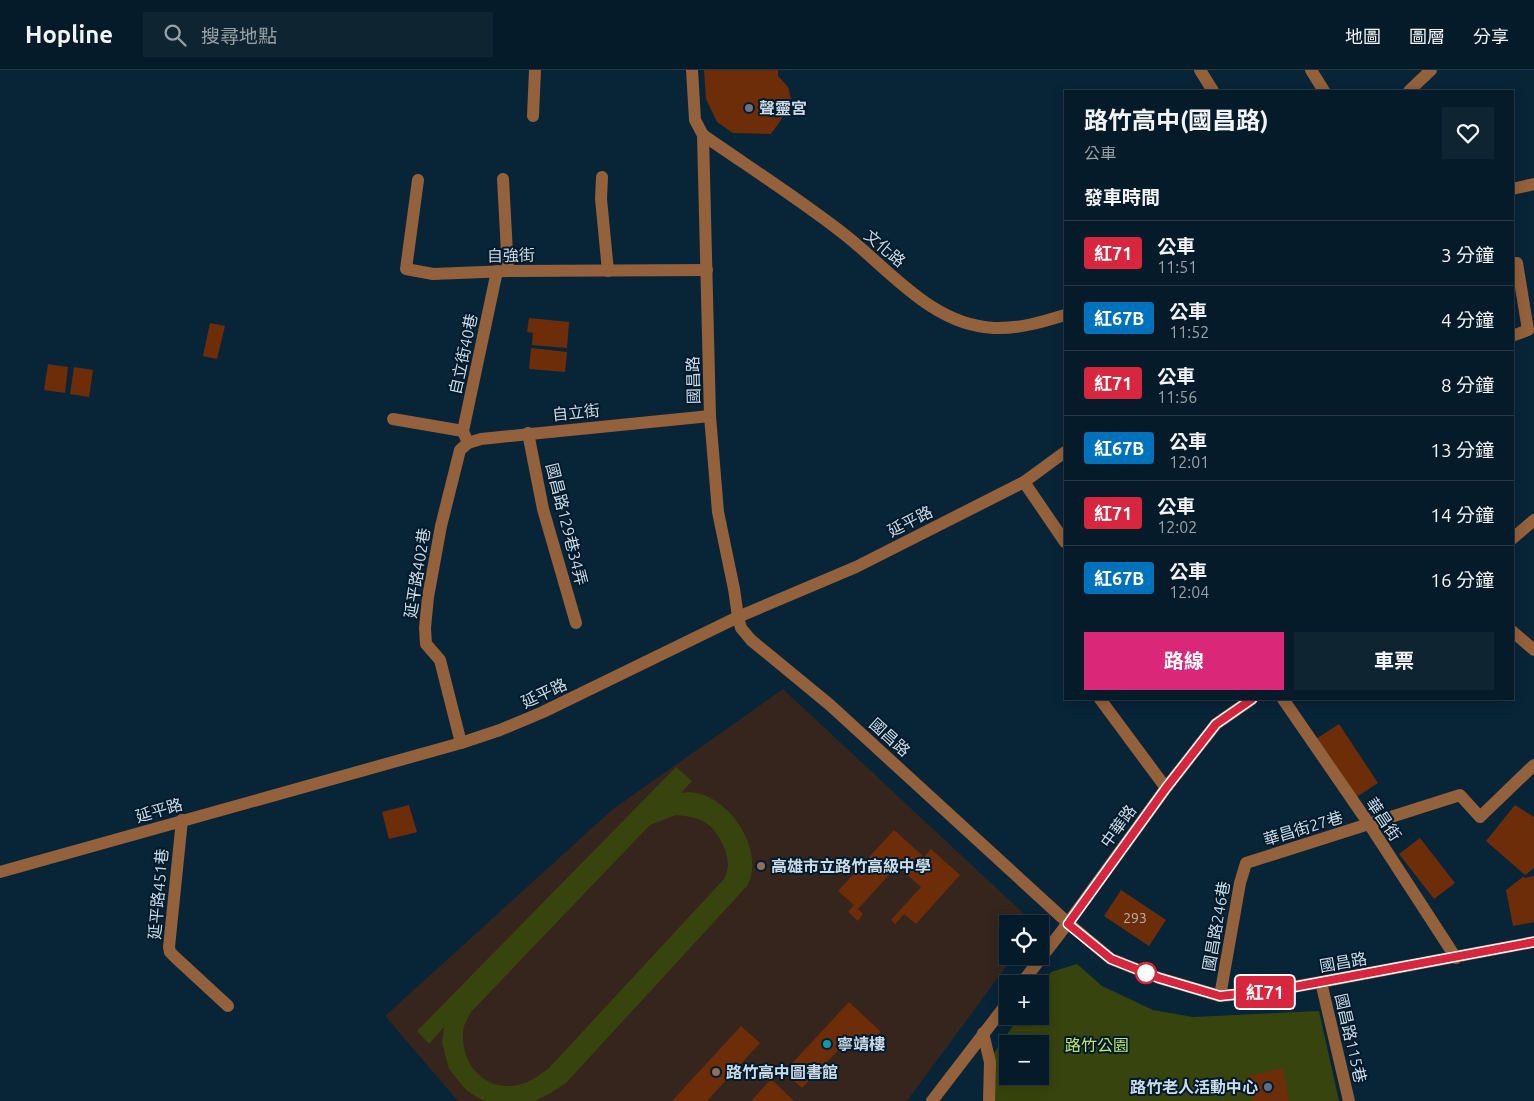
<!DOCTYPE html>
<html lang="zh-TW">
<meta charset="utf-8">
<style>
:root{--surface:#061b29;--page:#0f2431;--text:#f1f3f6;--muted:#98a1a8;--line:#273946;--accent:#db2777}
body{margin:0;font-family:Ubuntu,"Noto Sans TC",sans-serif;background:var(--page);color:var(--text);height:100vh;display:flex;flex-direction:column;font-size:19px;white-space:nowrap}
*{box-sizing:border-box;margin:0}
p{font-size:16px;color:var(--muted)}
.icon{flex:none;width:28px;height:28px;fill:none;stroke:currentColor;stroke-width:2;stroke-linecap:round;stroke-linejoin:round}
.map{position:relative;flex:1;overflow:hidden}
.side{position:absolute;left:1064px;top:20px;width:450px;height:610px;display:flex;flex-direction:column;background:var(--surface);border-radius:0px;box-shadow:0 2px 12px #0003,0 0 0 1px var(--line)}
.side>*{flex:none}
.badge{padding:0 10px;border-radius:4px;font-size:18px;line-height:32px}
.buttons{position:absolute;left:999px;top:845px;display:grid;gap:10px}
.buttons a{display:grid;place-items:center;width:50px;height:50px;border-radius:0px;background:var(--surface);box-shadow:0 2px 12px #0003,0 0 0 1px var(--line);font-size:25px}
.map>.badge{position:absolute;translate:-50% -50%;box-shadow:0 0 0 2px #fff}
h2{padding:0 20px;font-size:19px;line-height:45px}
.round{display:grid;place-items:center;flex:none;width:52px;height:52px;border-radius:0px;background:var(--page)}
.summary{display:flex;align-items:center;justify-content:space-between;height:85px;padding:0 20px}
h1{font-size:24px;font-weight:700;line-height:38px}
.action{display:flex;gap:10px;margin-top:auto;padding:10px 20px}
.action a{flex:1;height:58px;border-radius:0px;background:var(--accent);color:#fff;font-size:20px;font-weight:700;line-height:58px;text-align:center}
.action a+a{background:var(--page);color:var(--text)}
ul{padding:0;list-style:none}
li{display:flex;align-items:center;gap:15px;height:65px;padding:0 20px;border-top:1px solid var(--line)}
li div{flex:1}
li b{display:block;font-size:19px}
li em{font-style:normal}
li .badge{min-width:55px;font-weight:700;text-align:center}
header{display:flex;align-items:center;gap:30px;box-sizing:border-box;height:70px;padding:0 25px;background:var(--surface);border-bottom:1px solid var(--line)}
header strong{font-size:24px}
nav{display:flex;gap:28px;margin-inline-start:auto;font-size:18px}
.search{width:350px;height:45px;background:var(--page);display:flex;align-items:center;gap:12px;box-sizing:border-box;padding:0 18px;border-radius:0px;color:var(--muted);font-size:19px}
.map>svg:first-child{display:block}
</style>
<header>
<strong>Hopline</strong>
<div class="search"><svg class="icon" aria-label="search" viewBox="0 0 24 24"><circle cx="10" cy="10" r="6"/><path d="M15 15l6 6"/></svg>搜尋地點</div>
<nav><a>地圖</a><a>圖層</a><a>分享</a></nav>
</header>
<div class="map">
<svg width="1534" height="1031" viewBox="0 0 1534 1031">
<rect width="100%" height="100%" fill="#082437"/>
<polygon fill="#35251c" points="783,619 1035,854 1008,854 1008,886 1014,886 907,1031 458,1031 385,946 613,739"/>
<g fill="#38440d" fill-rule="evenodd">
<path d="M 676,697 L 692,711 L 681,723 C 724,715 768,780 747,816 L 566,1013 L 549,1024 L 535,1031 L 486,1031 L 480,1029 L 466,1020 L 449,999 L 442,973 L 444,957 L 429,974 L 417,961 ZM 676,745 C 685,746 695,747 703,751 C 717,759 727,778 728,794 C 728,799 726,804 724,809 L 549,998 C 537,1007 526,1015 511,1016 C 478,1018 458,986 464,956 C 466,951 469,946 471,942 L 650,755 Z"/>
<path d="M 1077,894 L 1102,916 L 1153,940 L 1193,947 L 1319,941 L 1339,1031 L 992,1031 L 994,983 L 1020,946 L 1040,946 L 1040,918 L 1051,902 ZM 1008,974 L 1040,974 L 1040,1006 L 1008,1006 Z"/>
</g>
<g fill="#6d2d09">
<polygon points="704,0 778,0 778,6 788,17 791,29 783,47 771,64 733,63 717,52 706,29"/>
<polygon points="529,248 569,252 567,278 532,275 533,263 527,262"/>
<polygon points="210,253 225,256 217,289 203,286"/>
<polygon points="531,278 567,282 565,302 529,299"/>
<polygon points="48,294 68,297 65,323 44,320"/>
<polygon points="74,297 93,300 89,327 70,324"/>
<polygon points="1339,654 1378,713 1355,728 1316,669"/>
<polygon points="409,735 417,762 389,769 382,742"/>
<polygon points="1515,735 1534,747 1534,798 1525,805 1486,771"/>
<polygon points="894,760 924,787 931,779 960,805 916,854 904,844 895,854 891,850 921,817 897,796 858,839 863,844 858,851 848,842 854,835 838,821"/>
<polygon points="1420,768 1455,813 1434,829 1399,784"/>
<polygon points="1524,806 1524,808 1534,806 1534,852 1513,856 1506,820"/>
<polygon points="1121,820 1166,850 1149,876 1104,846"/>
<polygon points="849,932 881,962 864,980 850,968 802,1018 784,1002"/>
<polygon points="741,956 760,973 707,1031 672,1031"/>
<polygon points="1283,998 1289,1031 1253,1031 1247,1006"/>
<polygon points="771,1009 794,1031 751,1031"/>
</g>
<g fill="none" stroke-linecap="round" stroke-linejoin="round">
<g stroke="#93613b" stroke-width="12">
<polyline points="692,0 695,50 703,65 710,346 718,442 734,519 738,547 741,558 751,570 830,635 1068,853 1111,889 1159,908 1220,926 1263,922 1321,912 1534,872"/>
<polyline points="1200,0 1213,21"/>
<polyline points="1311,0 1324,21"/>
<polyline points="1409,21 1431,0"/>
<polyline points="533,46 535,0"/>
<path d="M 703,65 C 749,97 796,127 840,161 C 888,197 930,255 994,258 C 1019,259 1042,252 1065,245"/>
<polyline points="602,107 601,129 608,201"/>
<polyline points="503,109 508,201"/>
<polyline points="418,110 406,199 433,204 508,201 707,200"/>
<polyline points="1512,119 1534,114"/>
<polyline points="1512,194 1517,193 1528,260 1512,266"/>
<polyline points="393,349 463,361"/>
<polyline points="528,363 543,439 576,553"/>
<polyline points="468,373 463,361 497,201"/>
<polyline points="1024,412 1065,472"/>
<polyline points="1512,469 1534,450"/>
<polyline points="1512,561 1534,580"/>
<polyline points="1100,629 1166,718"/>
<polyline points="1283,629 1369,754 1456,888"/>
<polyline points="461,673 440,590 426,574 425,558 428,527 441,456 460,380 468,373 481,369 710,346"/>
<polyline points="182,750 169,877 170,882 176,888 228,936"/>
<polyline points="0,802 461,673 500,660 543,642 738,547 856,497 1024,412 1065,382"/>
<polyline points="1321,912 1349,1031"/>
<polyline points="1021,914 1068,853 1166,718 1216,654 1252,629"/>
<polyline points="1220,926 1240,813 1246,793 1460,725 1480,747 1534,695"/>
<polyline points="983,963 990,992 989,1031"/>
<polyline points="932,1031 1008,932"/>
</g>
</g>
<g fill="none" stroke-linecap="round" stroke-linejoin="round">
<g stroke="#fff" stroke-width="11">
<polyline id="line" points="1252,629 1216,654 1166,718 1068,854 1111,889 1159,908 1220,926 1283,919 1534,872"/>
</g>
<use href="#line" stroke="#d7263d" stroke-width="8"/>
</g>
<circle fill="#6b7280" stroke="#011b2c" stroke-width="2" cx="749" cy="38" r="5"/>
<g fill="#8d6e63" stroke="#011b2c" stroke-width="2">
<circle cx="761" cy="796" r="5"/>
<circle cx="716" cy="1002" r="5"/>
</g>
<circle fill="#fff" stroke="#d7263d" stroke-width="2.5" cx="1146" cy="903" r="10"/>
<circle fill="#0f9aa8" stroke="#011b2c" stroke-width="2" cx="827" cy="974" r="5"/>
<circle fill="#5c6f8a" stroke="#011b2c" stroke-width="2" cx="1268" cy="1017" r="5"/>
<g text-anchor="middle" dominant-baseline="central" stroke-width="4" stroke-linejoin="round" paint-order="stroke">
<g font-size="14" fill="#b4b0b0">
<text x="1135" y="848">293</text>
</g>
<g font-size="16" font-weight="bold" fill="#cbdbe7" stroke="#011b2c" text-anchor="start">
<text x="759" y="38">聲靈宮</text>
<text x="771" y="796">高雄市立路竹高級中學</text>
<text x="837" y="974">寧靖樓</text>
<text x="726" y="1002">路竹高中圖書館</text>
<text x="1258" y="1017" text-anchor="end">路竹老人活動中心</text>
</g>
<g font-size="16" fill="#cbdbe7" stroke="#011b2c">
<text transform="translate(885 178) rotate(40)">文化路</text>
<text transform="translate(511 185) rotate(-1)">自強街</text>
<text transform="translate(463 284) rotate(-78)">自立街40巷</text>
<text transform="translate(693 310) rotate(-91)">國昌路</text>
<text transform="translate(576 342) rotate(-6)">自立街</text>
<text transform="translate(910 451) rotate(-27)">延平路</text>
<text transform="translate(567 454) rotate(76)">國昌路129巷34弄</text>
<text transform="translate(417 503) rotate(-81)">延平路402巷</text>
<text transform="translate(544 623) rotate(-25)">延平路</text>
<text transform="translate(890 667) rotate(42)">國昌路</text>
<text transform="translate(159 740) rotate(-16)">延平路</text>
<text transform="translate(1384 749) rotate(56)">華昌街</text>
<text transform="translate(1118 756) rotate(-54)">中華路</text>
<text transform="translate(1303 758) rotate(-17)">華昌街27巷</text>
<text transform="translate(158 824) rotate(-85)">延平路451巷</text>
<text transform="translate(1216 856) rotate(-80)">國昌路246巷</text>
<text transform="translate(1343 892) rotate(-10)">國昌路</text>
<text transform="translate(1351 968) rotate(77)">國昌路115巷</text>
</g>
<g font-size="16" fill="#c3e466" stroke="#011b2c">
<text x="1097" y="975">路竹公園</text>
</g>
</g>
</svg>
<div class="buttons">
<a><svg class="icon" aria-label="locate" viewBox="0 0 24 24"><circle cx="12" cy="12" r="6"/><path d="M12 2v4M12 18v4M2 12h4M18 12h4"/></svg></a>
<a>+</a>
<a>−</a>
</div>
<b class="badge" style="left:1265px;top:922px;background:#d7263d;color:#fff">紅71</b>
<section class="side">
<div class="summary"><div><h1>路竹高中(國昌路)</h1><p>公車</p></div><a class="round"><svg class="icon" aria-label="heart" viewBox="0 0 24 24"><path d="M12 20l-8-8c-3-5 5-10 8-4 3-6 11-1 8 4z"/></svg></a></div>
<h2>發車時間</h2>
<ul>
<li><span class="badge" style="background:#d7263d;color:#fff">紅71</span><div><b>公車</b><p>11:51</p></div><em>3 分鐘</em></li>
<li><span class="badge" style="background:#0072bc;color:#fff">紅67B</span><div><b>公車</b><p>11:52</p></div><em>4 分鐘</em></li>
<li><span class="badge" style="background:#d7263d;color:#fff">紅71</span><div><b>公車</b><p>11:56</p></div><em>8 分鐘</em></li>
<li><span class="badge" style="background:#0072bc;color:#fff">紅67B</span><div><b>公車</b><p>12:01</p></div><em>13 分鐘</em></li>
<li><span class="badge" style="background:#d7263d;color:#fff">紅71</span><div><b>公車</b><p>12:02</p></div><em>14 分鐘</em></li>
<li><span class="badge" style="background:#0072bc;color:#fff">紅67B</span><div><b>公車</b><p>12:04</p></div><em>16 分鐘</em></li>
</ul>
<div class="action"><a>路線</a><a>車票</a></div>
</section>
</div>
